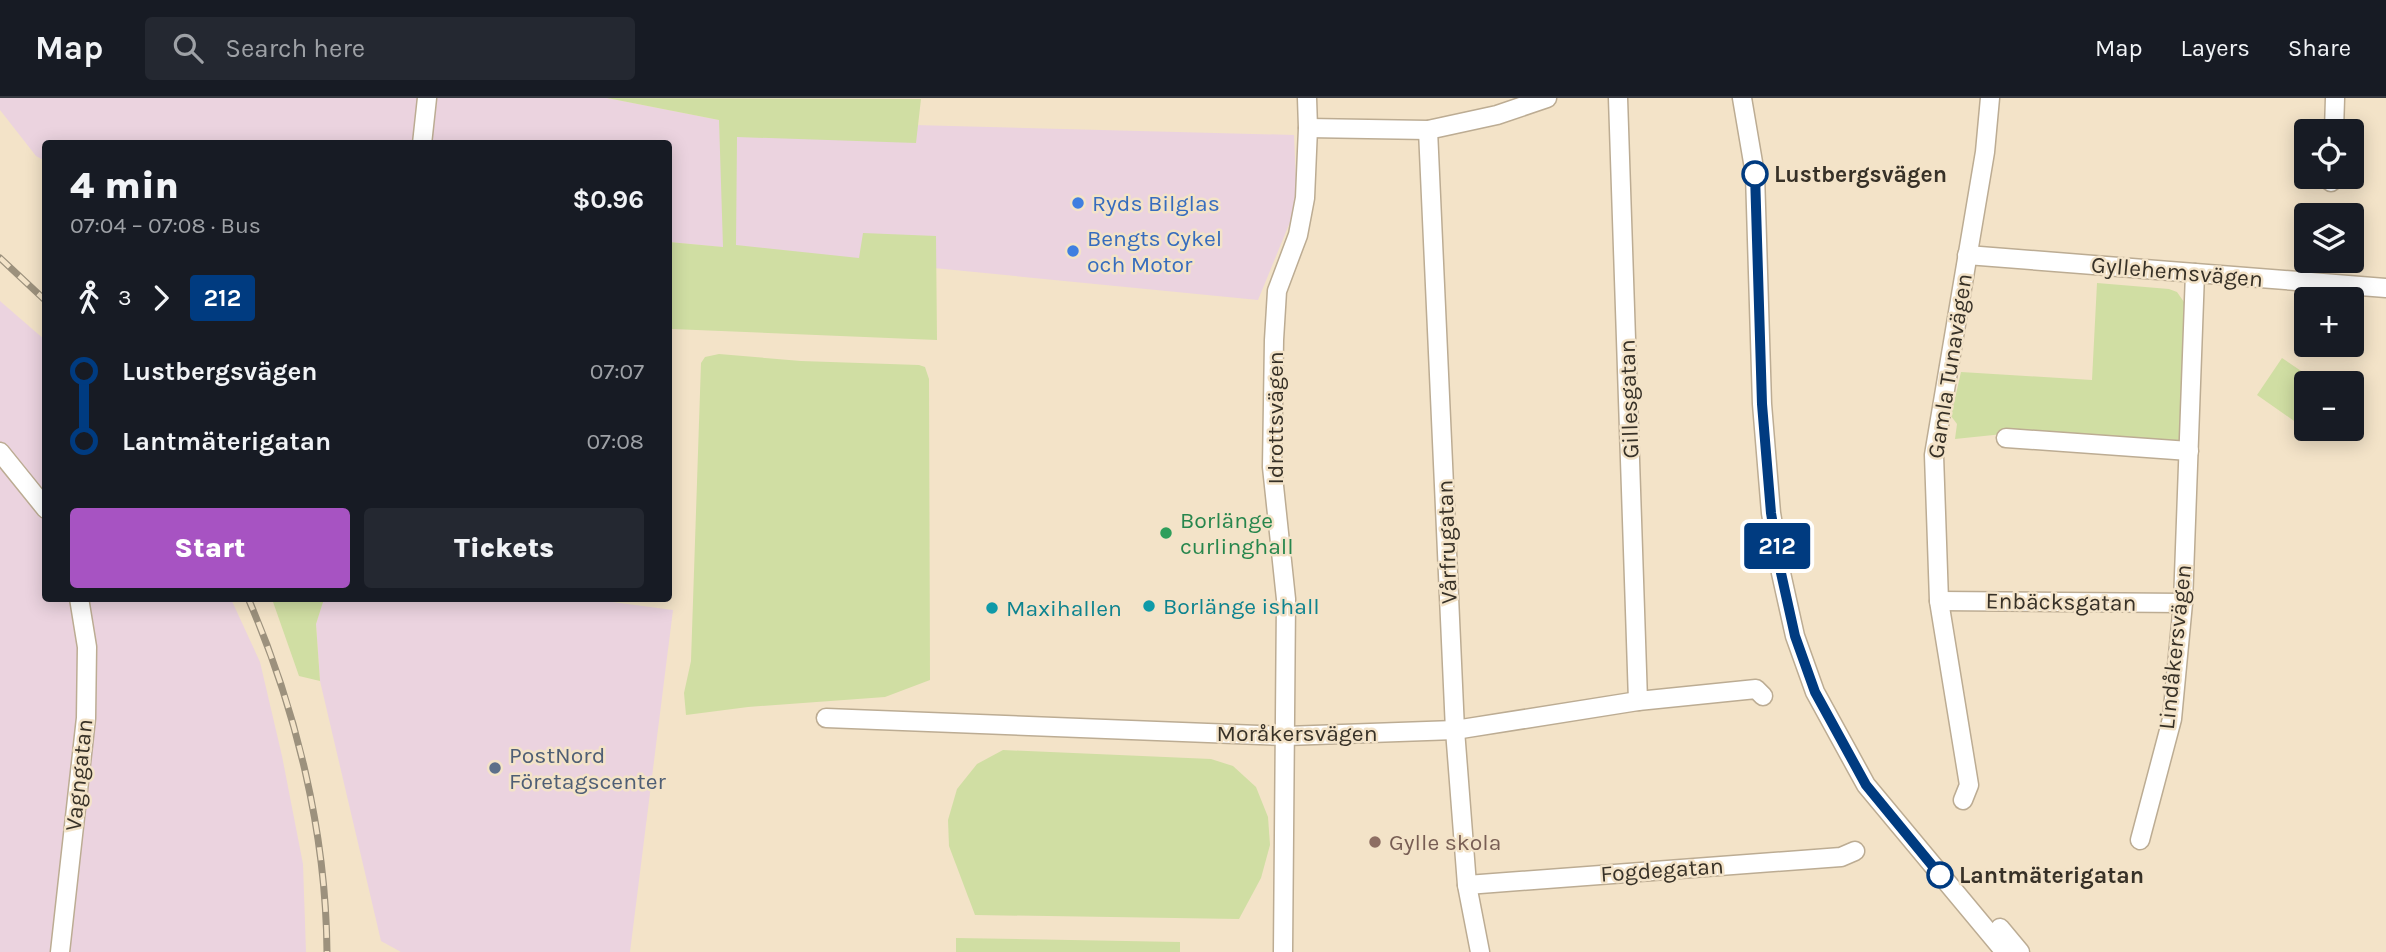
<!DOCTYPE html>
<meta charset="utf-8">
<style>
:root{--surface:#171b24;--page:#242831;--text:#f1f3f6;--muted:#9ea1a6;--line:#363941;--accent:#a753c2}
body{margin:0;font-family:Karla,sans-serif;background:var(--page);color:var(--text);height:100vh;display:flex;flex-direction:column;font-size:26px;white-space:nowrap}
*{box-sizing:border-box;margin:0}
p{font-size:23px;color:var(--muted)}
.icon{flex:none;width:38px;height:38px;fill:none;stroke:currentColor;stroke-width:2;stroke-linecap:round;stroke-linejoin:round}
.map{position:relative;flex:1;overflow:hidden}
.panel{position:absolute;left:42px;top:42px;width:630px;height:462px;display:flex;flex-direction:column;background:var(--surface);border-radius:7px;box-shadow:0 4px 18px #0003}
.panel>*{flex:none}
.badge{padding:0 14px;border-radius:5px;font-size:24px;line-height:46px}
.buttons{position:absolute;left:2294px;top:21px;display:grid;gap:14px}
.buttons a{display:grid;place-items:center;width:70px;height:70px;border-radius:7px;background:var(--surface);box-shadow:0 4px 18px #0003;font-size:35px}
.map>.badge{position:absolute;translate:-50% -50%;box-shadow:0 0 0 4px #fff}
.legs{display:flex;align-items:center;gap:10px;height:77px;padding:0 28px;font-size:23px}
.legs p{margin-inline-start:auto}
.overview{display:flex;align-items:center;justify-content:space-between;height:119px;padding:0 28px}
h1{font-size:38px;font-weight:800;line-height:52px}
.button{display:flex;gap:14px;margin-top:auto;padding:14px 28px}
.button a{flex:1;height:80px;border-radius:7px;background:var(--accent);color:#fff;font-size:28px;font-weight:800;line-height:80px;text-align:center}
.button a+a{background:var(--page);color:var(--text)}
ul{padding:0 28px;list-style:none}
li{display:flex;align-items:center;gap:24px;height:70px;font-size:26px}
li i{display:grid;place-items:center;width:10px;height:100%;margin:0 9px;background:currentColor}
li i::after{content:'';width:18px;height:18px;margin:-9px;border:5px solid;border-radius:50%;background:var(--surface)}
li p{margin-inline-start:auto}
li:first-child i{background:linear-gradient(#0000 50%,currentColor 0)}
li:last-child i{background:linear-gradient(currentColor 50%,#0000 0)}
header{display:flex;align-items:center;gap:42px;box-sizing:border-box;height:98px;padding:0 35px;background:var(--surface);border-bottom:2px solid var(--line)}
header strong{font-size:33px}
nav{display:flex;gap:38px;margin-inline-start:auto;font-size:24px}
.search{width:490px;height:63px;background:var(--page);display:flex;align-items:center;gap:18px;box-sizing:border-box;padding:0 24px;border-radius:7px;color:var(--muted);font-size:26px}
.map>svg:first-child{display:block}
</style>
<header>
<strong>Map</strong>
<div class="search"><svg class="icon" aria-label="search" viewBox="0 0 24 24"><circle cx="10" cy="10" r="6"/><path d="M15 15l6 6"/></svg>Search here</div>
<nav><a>Map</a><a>Layers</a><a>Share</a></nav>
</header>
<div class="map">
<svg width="2386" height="854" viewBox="0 0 2386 854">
<rect width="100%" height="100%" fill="#f3e3c8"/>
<g fill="#ebd3df">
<polygon points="0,0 607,0 719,22 1294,37 1297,107 1258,202 669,144 668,46 46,46 45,63 36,58 0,12"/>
<polygon points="0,203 45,242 46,500 231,501 260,564 282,658 303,766 306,854 0,854"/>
<polygon points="324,500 582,500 673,512 630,854 401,854 381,843 320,583 316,526"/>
</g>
<g fill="#d0dea3">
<polygon points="607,0 921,1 916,45 737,39 736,147 859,160 863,135 936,138 937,242 672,231 669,267 669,144 723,149 719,22"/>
<polygon points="2097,185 2169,191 2177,194 2184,204 2181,347 2003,336 1955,341 1957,326 1951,318 1961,274 2092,282"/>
<polygon points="719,256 801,263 919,267 925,269 929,281 930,582 885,599 748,609 686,617 684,595 691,563 701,265 705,259"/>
<polygon points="2282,260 2319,285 2306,285 2306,331 2323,331 2317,339 2257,297"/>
<polygon points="272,501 324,501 316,526 320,583 299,578"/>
<polygon points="1003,652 1211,661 1233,668 1256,689 1268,719 1270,747 1261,780 1239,821 975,817 949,748 948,722 957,691 977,666"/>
<polygon points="956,840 1180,844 1180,854 956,854"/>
</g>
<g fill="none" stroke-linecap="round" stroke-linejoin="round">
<g stroke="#bcac93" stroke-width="21">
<g id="minor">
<polyline points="1618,0 1638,603"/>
<polyline points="1742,0 1755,76 1762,306 1771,415 1781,475 1795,538 1815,594 1866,687 2005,854"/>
<polyline points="1308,30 1428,32 1497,17 1547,0"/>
<polyline points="1428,32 1455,632 1467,787 1480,854"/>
<polyline points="2334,33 2335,0"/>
<polyline points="422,46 427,0"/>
<polyline points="2331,84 2331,79"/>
<polyline points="1967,157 2386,190"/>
<polyline points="2006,340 2189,353"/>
<polyline points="0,354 46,411"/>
<polyline points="1939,503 2183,505"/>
<polyline points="826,620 1286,638 1455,632 1638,603 1756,591 1763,598"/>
<polyline points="1963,702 1969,687 1939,503 1934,357 1985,54 1990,0"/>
<polyline points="2140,742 2172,621 2183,505 2195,175"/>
<polyline points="1467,787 1841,759 1855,753"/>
<polyline points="2000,830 2020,854"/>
<polyline points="60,854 86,620 87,549 79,500"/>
<polyline points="1283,854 1286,501 1272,369 1274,242 1277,193 1298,137 1305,100 1308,30 1307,0"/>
</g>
</g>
<use href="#minor" stroke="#fff" stroke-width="18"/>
<g stroke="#9c917d" stroke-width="7">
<g id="rail">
<polyline points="0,160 46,203"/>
<path d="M 248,500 C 296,611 326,733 327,854"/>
</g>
</g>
<use href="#rail" stroke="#f3e3c8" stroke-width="4.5" stroke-dasharray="13" stroke-linecap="butt"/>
</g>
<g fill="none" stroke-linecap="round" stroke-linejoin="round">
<g stroke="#fff" stroke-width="16">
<polyline id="line-1" points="1755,76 1762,306 1771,415 1781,475 1795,538 1815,594 1866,687 1940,777"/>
</g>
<use href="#line-1" stroke="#003b80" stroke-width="10"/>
</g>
<g fill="#fff" stroke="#003b80" stroke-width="3.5">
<circle cx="1755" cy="76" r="12"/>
<circle cx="1940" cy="777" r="12"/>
</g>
<g fill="#3f7fe0" stroke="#f3e3c8" stroke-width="2.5">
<circle cx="1078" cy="105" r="7"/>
<circle cx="1073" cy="153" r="7"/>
</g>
<circle fill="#2e9e5b" stroke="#f3e3c8" stroke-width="2.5" cx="1166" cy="435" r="7"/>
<g fill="#0f9aa8" stroke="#f3e3c8" stroke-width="2.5">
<circle cx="1149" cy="508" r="7"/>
<circle cx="992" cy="510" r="7"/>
</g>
<circle fill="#5c6f8a" stroke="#f3e3c8" stroke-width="2.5" cx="495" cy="670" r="7"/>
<circle fill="#8d6e63" stroke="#f3e3c8" stroke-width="2.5" cx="1375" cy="744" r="7"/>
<g text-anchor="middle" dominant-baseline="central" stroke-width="5" stroke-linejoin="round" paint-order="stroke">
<g font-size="23" font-weight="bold" fill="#373127" stroke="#f3e3c8" text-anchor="start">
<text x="1774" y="76">Lustbergsvägen</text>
<text x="1959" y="777">Lantmäterigatan</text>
</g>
<g font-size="23" fill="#366cbe" stroke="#f3e3c8" text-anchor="start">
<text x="1092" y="105">Ryds Bilglas</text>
<text x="1087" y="140">Bengts Cykel<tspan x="1087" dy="26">och Motor</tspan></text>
</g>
<g font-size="23" fill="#373127" stroke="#f3e3c8">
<text transform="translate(2177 174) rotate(5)">Gyllehemsvägen</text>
<text transform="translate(1950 268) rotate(-81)">Gamla Tunavägen</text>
<text transform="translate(1629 301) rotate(-92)">Gillesgatan</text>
<text transform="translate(1275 320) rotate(-90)">Idrottsvägen</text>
<text transform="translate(1447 444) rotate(-92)">Vårfrugatan</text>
<text transform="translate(2061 504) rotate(1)">Enbäcksgatan</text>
<text transform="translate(2175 549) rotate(-84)">Lindåkersvägen</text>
<text x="1297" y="635">Moråkersvägen</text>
<text transform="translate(79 677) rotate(-84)">Vagngatan</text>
<text transform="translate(1662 772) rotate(-4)">Fogdegatan</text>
</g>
<g font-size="23" fill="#27864d" stroke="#f3e3c8" text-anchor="start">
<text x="1180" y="422">Borlänge<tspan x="1180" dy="26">curlinghall</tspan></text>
</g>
<g font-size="23" fill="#0d838f" stroke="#f3e3c8" text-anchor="start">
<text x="1163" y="508">Borlänge ishall</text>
<text x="1006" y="510">Maxihallen</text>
</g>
<g font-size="23" fill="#4e5e75" stroke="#f3e3c8" text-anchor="start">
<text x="509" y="657">PostNord<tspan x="509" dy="26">Företagscenter</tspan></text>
</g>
<g font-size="23" fill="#785e54" stroke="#f3e3c8" text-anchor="start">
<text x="1389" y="744">Gylle skola</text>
</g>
</g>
</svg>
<div class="buttons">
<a><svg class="icon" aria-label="locate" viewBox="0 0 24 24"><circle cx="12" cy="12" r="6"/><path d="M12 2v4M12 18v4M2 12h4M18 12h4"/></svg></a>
<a><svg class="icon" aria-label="layers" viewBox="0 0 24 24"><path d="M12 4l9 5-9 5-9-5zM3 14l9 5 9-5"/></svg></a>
<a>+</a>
<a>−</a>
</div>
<b class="badge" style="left:1777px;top:448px;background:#003b80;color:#fff">212</b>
<section class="panel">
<div class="overview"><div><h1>4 min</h1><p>07:04 – 07:08 · Bus</p></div><b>$0.96</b></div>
<div class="legs"><svg class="icon" aria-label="walk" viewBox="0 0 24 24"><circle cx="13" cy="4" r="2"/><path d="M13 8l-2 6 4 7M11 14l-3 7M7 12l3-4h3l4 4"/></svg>3<svg class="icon" aria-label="forward" viewBox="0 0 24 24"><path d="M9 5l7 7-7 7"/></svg><b class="badge" style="background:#003b80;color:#fff">212</b></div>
<ul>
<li><i style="color:#003b80"></i><b>Lustbergsvägen</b><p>07:07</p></li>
<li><i style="color:#003b80"></i><b>Lantmäterigatan</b><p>07:08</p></li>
</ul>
<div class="button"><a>Start</a><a>Tickets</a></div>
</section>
</div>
